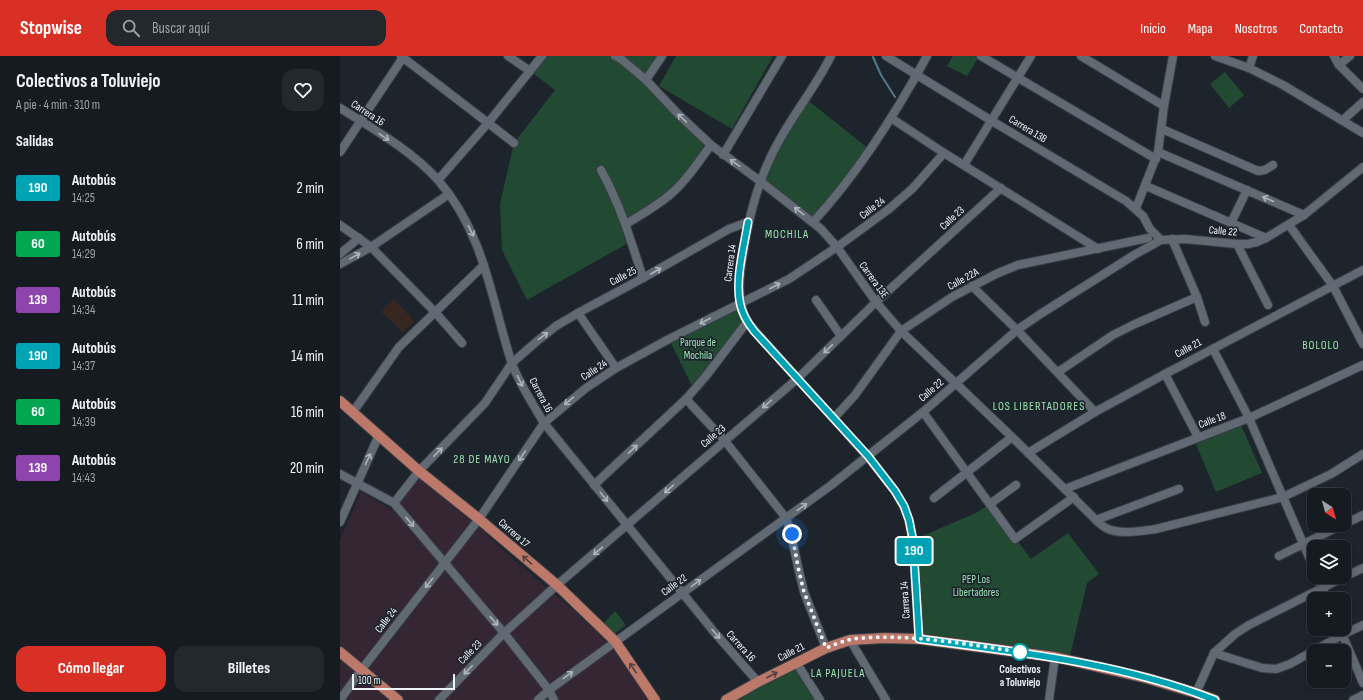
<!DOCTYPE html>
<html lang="es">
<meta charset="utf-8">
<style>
:root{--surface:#161b21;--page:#23282e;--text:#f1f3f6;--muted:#9ea1a5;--line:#35393f;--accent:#d93025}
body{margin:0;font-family:"Sofia Sans Condensed",sans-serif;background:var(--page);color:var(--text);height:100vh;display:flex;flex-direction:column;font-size:15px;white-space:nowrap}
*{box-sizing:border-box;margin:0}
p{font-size:13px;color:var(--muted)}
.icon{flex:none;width:22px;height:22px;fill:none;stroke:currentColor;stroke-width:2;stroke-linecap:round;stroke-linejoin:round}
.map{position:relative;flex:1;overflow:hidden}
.details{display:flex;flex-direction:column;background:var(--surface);width:340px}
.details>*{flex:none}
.badge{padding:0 8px;border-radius:3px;font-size:14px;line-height:26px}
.needle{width:26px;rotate:143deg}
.buttons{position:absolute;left:967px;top:432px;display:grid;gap:8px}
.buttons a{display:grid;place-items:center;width:44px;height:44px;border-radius:8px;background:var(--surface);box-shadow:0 2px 6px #0003,0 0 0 1px var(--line);font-size:20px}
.scale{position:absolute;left:12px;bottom:10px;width:103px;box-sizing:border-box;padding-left:4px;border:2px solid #edf2f7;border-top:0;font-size:11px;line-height:14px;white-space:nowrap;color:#edf2f7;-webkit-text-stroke:3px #1d242c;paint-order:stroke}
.you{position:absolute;width:20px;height:20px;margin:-10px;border:3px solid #fff;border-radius:50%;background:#1a73e8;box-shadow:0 0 0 6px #1a73e833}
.map>.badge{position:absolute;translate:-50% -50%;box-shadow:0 0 0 2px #fff}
h2{padding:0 16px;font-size:15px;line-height:36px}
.round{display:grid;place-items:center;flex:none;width:42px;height:42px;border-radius:12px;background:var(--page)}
.headline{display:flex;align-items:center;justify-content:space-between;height:68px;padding:0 16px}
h1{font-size:19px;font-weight:700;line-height:30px}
.primary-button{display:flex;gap:8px;margin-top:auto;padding:8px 16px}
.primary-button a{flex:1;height:46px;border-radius:12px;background:var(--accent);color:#fff;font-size:16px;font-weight:700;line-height:46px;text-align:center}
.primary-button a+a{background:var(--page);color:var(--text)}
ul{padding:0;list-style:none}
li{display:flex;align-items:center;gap:12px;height:56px;padding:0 16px}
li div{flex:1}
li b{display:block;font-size:15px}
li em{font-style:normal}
li .badge{min-width:44px;font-weight:700;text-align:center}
header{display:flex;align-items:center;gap:24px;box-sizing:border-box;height:56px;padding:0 20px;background:var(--accent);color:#fff}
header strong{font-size:19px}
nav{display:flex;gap:22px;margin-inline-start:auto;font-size:14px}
.search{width:280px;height:36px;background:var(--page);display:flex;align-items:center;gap:10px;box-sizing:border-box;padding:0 14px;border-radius:12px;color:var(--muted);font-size:15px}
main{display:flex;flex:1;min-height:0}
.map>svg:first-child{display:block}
</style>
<header>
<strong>Stopwise</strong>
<div class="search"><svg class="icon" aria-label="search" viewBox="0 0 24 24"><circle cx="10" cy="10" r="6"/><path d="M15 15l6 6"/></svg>Buscar aquí</div>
<nav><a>Inicio</a><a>Mapa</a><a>Nosotros</a><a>Contacto</a></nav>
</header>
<main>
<section class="details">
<div class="headline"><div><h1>Colectivos a Toluviejo</h1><p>A pie · 4 min · 310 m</p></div><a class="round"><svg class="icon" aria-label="heart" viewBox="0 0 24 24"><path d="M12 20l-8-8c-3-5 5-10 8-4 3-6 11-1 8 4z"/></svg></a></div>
<h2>Salidas</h2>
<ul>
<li><span class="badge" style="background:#00a3b4;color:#fff">190</span><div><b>Autobús</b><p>14:25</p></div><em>2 min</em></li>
<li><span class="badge" style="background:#00a651;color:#fff">60</span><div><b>Autobús</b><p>14:29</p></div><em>6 min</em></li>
<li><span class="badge" style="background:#8e44ad;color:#fff">139</span><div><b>Autobús</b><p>14:34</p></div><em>11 min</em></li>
<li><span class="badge" style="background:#00a3b4;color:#fff">190</span><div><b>Autobús</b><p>14:37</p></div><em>14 min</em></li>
<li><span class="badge" style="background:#00a651;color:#fff">60</span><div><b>Autobús</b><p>14:39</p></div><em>16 min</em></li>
<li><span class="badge" style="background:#8e44ad;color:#fff">139</span><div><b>Autobús</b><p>14:43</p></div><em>20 min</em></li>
</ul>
<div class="primary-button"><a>Cómo llegar</a><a>Billetes</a></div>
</section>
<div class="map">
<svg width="1023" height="644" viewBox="0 0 1023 644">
<rect width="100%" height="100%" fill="#1d242c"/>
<polygon fill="#342632" points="80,418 116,448 163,494 268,584 308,644 0,644 0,484 21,436 52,454"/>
<polygon fill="#382620" points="54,243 74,265 63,276 41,256"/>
<g fill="#224a33">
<polygon points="202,0 322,0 306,24 371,89 348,120 286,168 292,185 187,244 162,194 160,148 174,87 215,34 190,15"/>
<polygon points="336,0 433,0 392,73 319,30"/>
<polygon points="613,0 635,0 638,2 627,20 607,10"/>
<polygon points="885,16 904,39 889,52 870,28"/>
<polygon points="465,42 529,93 473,166 420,125"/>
<polygon points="400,247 407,266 354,334 329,283"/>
<polygon points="901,369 922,417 876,436 856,388"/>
<polygon points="650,448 691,503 728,477 759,518 747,527 729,604 579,583 573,484 636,457"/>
<polygon points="275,555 286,569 273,579 263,568"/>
<polygon points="456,606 480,644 387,644"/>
</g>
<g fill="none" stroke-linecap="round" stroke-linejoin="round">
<polyline stroke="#52798b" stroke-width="2" points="533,1 541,19 555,41"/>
<g stroke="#3a3f46" stroke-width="10">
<g id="minor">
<polyline points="61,0 174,87"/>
<polyline points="168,0 190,15"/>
<path d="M 275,0 L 281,3 L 306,24 L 338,58 L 371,89 L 420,125 L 481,173 L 497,191 L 536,246 L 561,275 L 672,381 L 756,464 C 759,467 762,470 766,472 C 779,479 802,475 816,473 L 943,441 L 991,418 L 1023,398"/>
<path d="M 491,0 C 476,30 455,56 439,85 C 419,120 409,158 403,198 C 399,222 396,243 407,266 L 528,401 L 555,435 L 564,451 L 569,464 L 573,484 L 579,583"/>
<polyline points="546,0 652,65 786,145 803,160 810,173 821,184"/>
<polyline points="641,0 816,103"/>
<polyline points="741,0 824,50"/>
<polyline points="875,0 909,12 943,29 1023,77"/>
<polyline points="994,0 999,9 1023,33"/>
<polyline points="999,9 1010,0"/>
<polyline points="909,12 913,0"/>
<polyline points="306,24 322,0"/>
<path d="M 0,52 C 32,72 72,95 98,124 C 144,177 151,241 171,305 C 178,326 193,348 204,367 L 375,577 L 418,626"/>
<polyline points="551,62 604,97 758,193"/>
<polyline points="1003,64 1023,46"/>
<polyline points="822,73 918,115 925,114 933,109"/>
<polyline points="0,96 64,0"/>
<polyline points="818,96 964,159"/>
<polyline points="383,99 442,0"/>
<polyline points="624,109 691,0"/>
<path d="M 261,114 C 280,148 291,185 303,222"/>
<polyline points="98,124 148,67 202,0"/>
<polyline points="806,130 926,182"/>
<polyline points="796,152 818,96 824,50 833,0"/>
<path d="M 473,166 C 519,116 555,59 587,0"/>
<polyline points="891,167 907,134"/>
<path d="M 286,168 C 302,158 319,149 333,136 C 348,123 359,105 371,89"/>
<polyline points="0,169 31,191 95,256 122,287"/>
<polyline points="949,169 993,230 1023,288"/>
<polyline points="832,183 857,241 865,266"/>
<polyline points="897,188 928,249"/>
<polyline points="0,198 19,182"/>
<polyline points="0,208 31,191 109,138"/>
<polyline points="632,230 677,274 755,356"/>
<polyline points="476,244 501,280"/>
<polyline points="238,257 276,312"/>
<polyline points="873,293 909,362 974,513"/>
<polyline points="718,316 773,279 795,268 857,241"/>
<polyline points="825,318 858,381"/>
<polyline points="346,343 385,385 446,462 451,478 458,511 464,536 486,592"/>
<polyline points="13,356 59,291 144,209"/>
<polyline points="583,356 675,483 734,441"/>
<polyline points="494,362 515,339 561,275 612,241 656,218 678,209 808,182"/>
<polyline points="688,397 755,356 825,318 1023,214"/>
<polyline points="0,418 54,447 164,577 209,634 214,644"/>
<polyline points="254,429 346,343 366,320 407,266"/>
<polyline points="725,433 909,362 1023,309"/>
<polyline points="594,442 672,381"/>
<polyline points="54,447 79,415 145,347 172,307 196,286 216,270 238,257 303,222 389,173 408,166"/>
<polyline points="650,448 676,429"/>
<polyline points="756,464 839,433"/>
<polyline points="0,466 39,379"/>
<polyline points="1004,468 1023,459"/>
<polyline points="939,500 1002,469"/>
<polyline points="978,521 987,543"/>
<polyline points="1004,521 1023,512"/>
<polyline points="1000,573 1023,627"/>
<polyline points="510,584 546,644"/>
<polyline points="874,597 922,612 936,613 950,608 1002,579 1023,569"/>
<polyline points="456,606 480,644"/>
<polyline points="856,637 874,597 895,578 909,569 1004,521"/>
<polyline points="0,644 22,613 139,463 204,367 246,332 276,312 329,283 449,223 497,191 549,153 573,132 604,97"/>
<polyline points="99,644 164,577 217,529 457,323 536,246 661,132"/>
<polyline points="198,644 209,634 490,430 583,356 677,274 702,257 794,199 821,184 845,183 897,188 908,188 917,186 926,182 964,159 1023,111"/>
<polyline points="709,644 715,601"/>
<polyline points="1013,644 1023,639"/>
</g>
</g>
<g stroke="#3a3f46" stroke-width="12">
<g id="major">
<polyline points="0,345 79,415 139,463 217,529 275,585 315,644"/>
<polyline points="0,596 58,644"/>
<polyline points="386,644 418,626 486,592 510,584 544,582 579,583 715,601 806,622 856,637 875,644"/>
</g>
</g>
<use href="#minor" stroke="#616972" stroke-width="8"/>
<use href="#major" stroke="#bc7868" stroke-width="10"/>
</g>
<defs><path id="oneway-shaft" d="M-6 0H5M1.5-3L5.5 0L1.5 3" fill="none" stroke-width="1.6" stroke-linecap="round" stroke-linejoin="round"/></defs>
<g stroke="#aeb4bb">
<use href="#oneway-shaft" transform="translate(342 62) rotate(-136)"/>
<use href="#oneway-shaft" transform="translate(44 81) rotate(34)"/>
<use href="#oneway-shaft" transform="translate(395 107) rotate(-145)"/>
<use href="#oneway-shaft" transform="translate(928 143) rotate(-156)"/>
<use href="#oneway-shaft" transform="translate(459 155) rotate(-142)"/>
<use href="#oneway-shaft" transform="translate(131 175) rotate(62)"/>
<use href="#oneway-shaft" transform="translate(15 200) rotate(-29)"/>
<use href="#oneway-shaft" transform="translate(316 215) rotate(-30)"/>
<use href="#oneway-shaft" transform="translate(435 230) rotate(-27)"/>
<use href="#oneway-shaft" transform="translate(365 265) rotate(153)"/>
<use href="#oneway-shaft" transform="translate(203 280) rotate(-36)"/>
<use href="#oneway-shaft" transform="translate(488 293) rotate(136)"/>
<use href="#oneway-shaft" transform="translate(180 325) rotate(64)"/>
<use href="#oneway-shaft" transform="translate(229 345) rotate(141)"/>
<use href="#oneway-shaft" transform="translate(427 348) rotate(139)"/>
<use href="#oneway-shaft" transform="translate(293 393) rotate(-43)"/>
<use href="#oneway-shaft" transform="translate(98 396) rotate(-45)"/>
<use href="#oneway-shaft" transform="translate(182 400) rotate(124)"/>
<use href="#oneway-shaft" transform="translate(28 403) rotate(-65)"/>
<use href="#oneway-shaft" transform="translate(329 433) rotate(139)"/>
<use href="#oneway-shaft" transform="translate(264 441) rotate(51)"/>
<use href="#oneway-shaft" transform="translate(462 451) rotate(-36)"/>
<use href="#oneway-shaft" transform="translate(70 466) rotate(50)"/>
<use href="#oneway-shaft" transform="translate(258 495) rotate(140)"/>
<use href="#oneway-shaft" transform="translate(89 527) rotate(128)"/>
<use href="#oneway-shaft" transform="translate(356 527) rotate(-36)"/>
<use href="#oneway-shaft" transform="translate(154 565) rotate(49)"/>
<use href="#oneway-shaft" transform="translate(376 578) rotate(49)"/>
<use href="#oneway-shaft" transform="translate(128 614) rotate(134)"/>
<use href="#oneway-shaft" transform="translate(228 619) rotate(-36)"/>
</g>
<g stroke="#554141">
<use href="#oneway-shaft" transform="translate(187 504) rotate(-139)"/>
<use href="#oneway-shaft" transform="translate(293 612) rotate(-124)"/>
<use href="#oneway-shaft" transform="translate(432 619) rotate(-27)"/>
</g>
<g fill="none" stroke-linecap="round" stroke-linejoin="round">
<g stroke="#fff" stroke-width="9">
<path id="line" d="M 408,166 C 404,191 395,222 400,247 C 402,258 407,266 414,275 L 528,400 L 555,435 L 564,450 L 569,464 L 573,484 L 579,583 C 679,596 781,607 875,644"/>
</g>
<use href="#line" stroke="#00a3b4" stroke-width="6"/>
<path stroke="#edf2f7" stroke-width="4" stroke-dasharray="0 7.2" d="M 452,478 L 458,511 L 464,536 L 486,592 C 494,589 503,585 512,583 C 566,577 626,588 680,596"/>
</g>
<circle fill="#fff" stroke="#00a3b4" stroke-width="2" cx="680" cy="596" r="8"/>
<g text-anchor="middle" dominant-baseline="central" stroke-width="3.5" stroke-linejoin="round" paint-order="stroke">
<g font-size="11" fill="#edf2f7" stroke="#1d242c">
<text transform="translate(28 57) rotate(33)">Carrera 16</text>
<text transform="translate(688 73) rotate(31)">Carrera 13B</text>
<text transform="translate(532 152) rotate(-37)">Calle 24</text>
<text transform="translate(612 162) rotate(-43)">Calle 23</text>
<text transform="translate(883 175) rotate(5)">Calle 22</text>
<text transform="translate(390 207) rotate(-83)">Carrera 14</text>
<text transform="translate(283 220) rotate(-28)">Calle 25</text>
<text transform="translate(623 223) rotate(-29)">Calle 22A</text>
<text transform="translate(534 224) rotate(54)">Carrera 13E</text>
<text transform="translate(848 292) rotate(-28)">Calle 21</text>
<text transform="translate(254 314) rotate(-33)">Calle 24</text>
<text transform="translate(591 334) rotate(-41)">Calle 22</text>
<text transform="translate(201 339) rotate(62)">Carrera 16</text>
<text transform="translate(872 364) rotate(-20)">Calle 18</text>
<text transform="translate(373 380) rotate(-41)">Calle 23</text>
<text transform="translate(174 477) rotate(41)">Carrera 17</text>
<text transform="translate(334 529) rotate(-36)">Calle 22</text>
<text transform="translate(565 544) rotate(-94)">Carrera 14</text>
<text transform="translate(46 564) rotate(-52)">Calle 24</text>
<text transform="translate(401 590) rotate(48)">Carrera 16</text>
<text transform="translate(130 596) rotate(-46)">Calle 23</text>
<text transform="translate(451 596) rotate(-27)">Calle 21</text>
</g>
<g font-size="11" fill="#98e2b4" stroke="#1d242c">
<text x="358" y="286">Parque de<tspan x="358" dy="13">Mochila</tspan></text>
<text x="636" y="523">PEP Los<tspan x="636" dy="13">Libertadores</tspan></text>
</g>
<g font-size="11" font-weight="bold" fill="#edf2f7" stroke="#1d242c">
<text x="680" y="613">Colectivos<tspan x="680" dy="13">a Toluviejo</tspan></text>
</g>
<g font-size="12" letter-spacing="1" fill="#9be2af" stroke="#1d242c">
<text x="447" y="178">MOCHILA</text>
<text x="981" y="289">BOLOLO</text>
<text x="699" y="350">LOS LIBERTADORES</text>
<text x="142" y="403">28 DE MAYO</text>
<text x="498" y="617">LA PAJUELA</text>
</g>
</g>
</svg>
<div class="buttons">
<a><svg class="needle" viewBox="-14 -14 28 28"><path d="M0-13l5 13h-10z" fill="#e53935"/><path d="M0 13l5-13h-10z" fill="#9ea1a5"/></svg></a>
<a><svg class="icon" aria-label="layers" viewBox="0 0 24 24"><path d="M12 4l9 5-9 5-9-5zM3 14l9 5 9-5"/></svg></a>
<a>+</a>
<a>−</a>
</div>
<div class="scale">100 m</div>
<div class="you" style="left:452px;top:478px"></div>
<b class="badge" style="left:574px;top:495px;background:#00a3b4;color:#fff">190</b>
</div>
</main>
